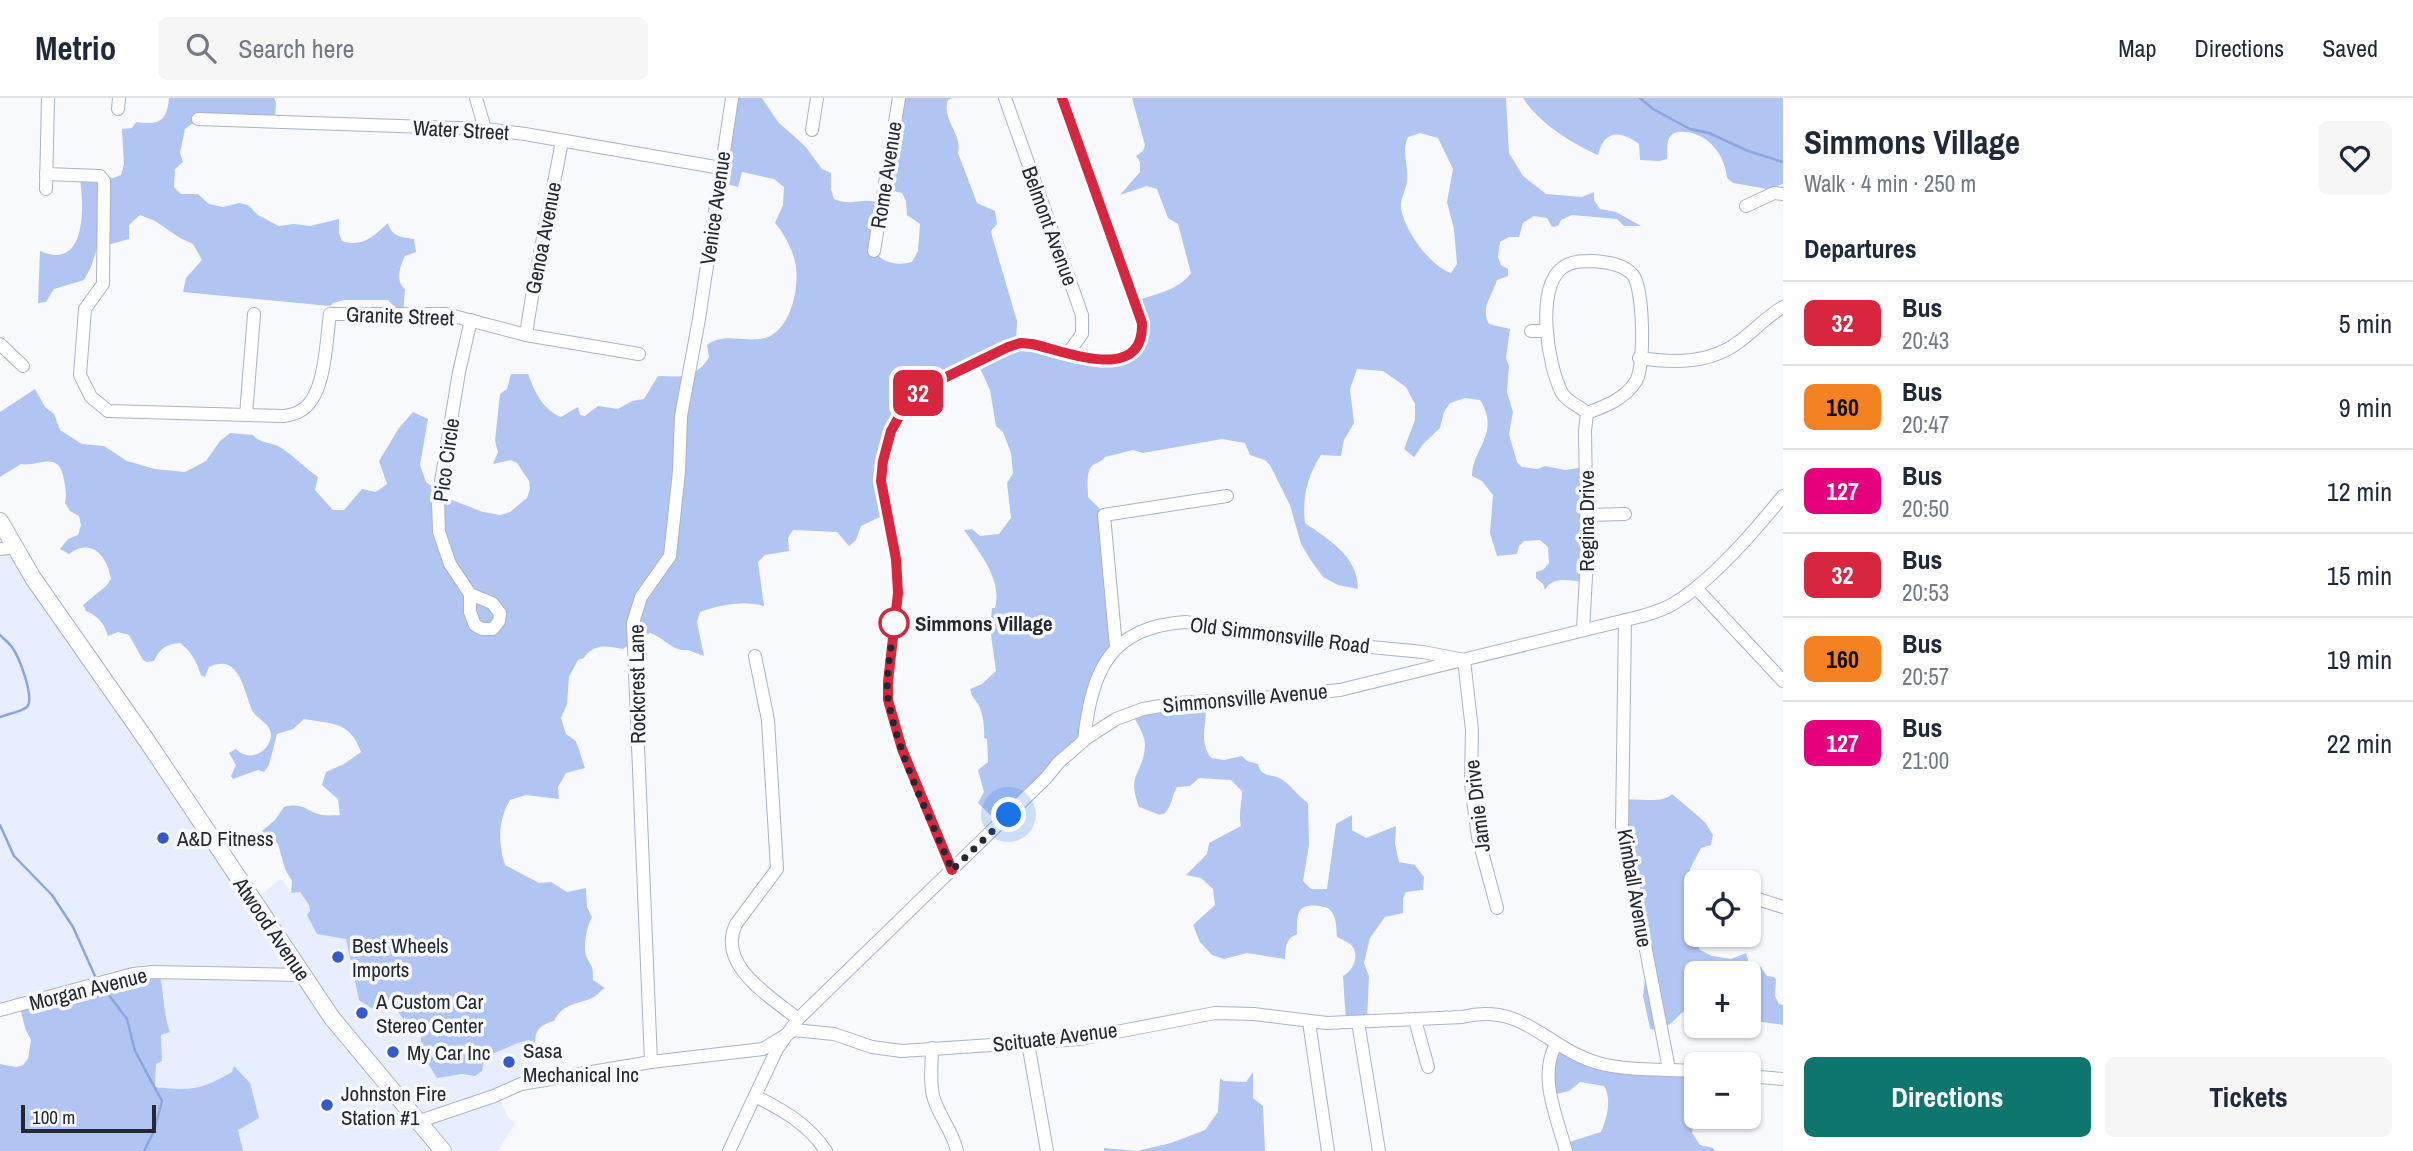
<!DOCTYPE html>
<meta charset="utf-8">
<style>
:root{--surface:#fff;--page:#f6f6f7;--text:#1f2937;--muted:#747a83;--line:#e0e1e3;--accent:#0f766e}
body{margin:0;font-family:"Archivo Narrow",sans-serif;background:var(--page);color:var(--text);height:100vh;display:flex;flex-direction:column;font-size:26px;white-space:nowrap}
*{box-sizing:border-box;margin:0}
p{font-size:23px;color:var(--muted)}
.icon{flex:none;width:38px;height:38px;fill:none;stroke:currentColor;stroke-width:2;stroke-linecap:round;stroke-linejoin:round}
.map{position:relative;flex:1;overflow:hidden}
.sheet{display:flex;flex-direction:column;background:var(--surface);width:630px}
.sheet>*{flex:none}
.badge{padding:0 14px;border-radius:10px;font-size:24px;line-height:46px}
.buttons{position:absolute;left:1684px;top:772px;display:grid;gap:14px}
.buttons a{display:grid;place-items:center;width:77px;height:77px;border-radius:10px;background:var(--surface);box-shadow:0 2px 5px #0004;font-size:35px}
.scale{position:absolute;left:21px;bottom:18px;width:135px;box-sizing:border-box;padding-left:7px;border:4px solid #252830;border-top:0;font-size:19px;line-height:24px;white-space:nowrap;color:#252830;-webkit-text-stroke:5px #f7f9fd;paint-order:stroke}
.you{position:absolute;width:35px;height:35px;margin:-18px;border:5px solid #fff;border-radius:50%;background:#1a73e8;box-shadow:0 0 0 10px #1a73e833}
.map>.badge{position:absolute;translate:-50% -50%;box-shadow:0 0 0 4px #fff}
h2{padding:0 21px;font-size:26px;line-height:63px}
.round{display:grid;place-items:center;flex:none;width:74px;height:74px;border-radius:10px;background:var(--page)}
.summary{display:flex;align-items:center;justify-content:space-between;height:119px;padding:0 21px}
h1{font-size:33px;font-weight:800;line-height:52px}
.button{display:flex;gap:14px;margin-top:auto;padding:14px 21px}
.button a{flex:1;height:80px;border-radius:10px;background:var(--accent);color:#fff;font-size:28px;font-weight:800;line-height:80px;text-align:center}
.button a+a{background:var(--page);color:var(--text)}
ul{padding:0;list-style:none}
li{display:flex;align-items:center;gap:21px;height:84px;padding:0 21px;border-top:2px solid var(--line)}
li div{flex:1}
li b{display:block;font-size:26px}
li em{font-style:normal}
li .badge{min-width:77px;font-weight:700;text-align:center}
header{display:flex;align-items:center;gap:42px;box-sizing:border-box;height:98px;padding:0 35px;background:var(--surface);border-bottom:2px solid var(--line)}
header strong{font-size:33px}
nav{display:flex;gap:38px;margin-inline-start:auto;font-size:24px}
.search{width:490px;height:63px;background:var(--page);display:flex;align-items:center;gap:18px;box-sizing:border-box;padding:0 24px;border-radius:10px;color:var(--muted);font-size:26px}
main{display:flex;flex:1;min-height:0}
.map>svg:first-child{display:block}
</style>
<header>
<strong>Metrio</strong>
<div class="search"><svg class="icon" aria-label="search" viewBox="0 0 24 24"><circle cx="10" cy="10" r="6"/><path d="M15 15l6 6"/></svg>Search here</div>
<nav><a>Map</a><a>Directions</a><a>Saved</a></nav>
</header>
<main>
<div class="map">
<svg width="1783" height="1053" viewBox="0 0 1783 1053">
<rect width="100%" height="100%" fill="#f7f9fd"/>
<polygon fill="#e6eeff" points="8,451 253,803 279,782 283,782 291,795 299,794 309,807 310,814 346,840 359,901 366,907 392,907 405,923 422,934 419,952 432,974 470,978 482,973 485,959 518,945 526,944 536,969 537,982 499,999 508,1019 515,1025 498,1053 243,1053 238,1032 234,968 232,974 198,991 181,992 155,989 156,966 162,962 161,937 169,934 164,916 164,896 0,913 0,452"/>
<g fill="#b1c5f2" fill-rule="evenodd">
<path d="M 169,0 L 274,0 L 276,5 L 275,23 L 197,22 L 185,31 L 180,55 L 183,64 L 175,71 L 174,89 L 181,96 L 198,96 L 209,106 L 223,109 L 239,105 L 248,107 L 258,117 L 279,128 L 294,126 L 310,128 L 339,121 L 339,135 L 342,143 C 362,150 374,138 388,125 C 392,139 401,139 414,141 L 416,154 L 405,158 C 400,168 395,183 405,191 L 403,217 L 388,202 L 344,202 L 333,205 L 330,208 L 183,194 L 186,180 L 202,162 L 193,146 L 180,140 L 155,123 L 140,117 L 129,127 L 129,141 L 97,150 L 91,169 L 84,182 L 54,191 L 46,204 L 38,205 L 40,153 C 89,175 84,102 79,74 L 113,80 L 121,77 L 124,66 L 122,31 L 132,30 L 136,24 C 159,27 167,24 169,0 Z"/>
<path d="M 732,0 L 762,0 L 778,24 L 805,48 L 822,71 L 831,75 L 831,91 L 834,101 C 845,106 852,104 863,103 C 868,102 876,104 881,105 L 874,153 C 883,165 896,168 912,164 L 918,153 L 920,126 L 907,117 L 906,103 L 902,95 L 884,91 L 898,0 L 953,0 L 948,2 C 941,22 963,36 958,55 L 977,105 L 995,113 L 997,126 L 991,133 L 992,138 L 1017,223 L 1016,246 L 1095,263 L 1138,248 L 1134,203 C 1154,197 1179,192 1191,175 L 1178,126 L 1168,120 L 1157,91 L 1147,88 L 1120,97 L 1140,74 L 1140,64 L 1136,58 L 1143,53 L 1145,47 L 1132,0 L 1506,0 L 1509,55 L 1523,78 L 1546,96 L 1582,99 L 1594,94 L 1594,102 L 1600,111 L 1616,114 L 1641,128 L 1624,128 L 1617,121 L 1572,117 L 1561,122 L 1558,128 L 1552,129 L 1547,120 L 1534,118 L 1523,125 L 1519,139 L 1509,139 L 1500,144 L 1498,159 L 1501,167 L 1508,171 L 1508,178 L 1497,182 C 1492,199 1480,209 1489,226 L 1510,231 L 1506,260 L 1509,268 L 1507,294 L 1513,314 L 1509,336 L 1517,364 L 1522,369 L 1537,371 L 1545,368 L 1565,372 L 1585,369 L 1585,484 C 1570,483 1553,477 1545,492 L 1543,486 L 1536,480 L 1536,474 L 1543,472 L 1549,465 L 1548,449 L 1540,442 L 1524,443 L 1519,448 L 1517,456 L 1497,458 L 1490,435 L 1493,397 L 1482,383 L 1472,378 C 1472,351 1501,335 1480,302 L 1465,300 L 1450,305 L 1444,314 L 1440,330 L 1424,345 L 1414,359 L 1404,351 L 1415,322 L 1415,306 L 1406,289 L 1383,273 L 1357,271 L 1350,291 L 1354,325 L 1344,342 L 1341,358 L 1321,357 C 1307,378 1302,401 1305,425 C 1329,442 1358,458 1358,491 L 1338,487 L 1323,479 L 1312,464 L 1301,446 L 1290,407 L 1270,367 L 1265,362 L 1250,357 L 1245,345 L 1222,341 L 1143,355 L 1133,352 L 1105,359 C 1101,365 1095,364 1091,369 C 1086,375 1088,391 1088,399 L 1105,416 L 1115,543 L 1106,563 L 1084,638 L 999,725 L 978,705 L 984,694 L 978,672 L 988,664 L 987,641 L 984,640 C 985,631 983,614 978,606 C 974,600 972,599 970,591 L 982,586 L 996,573 L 990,530 L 992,510 L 995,510 C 1003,482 979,454 964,432 L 972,431 L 980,438 L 999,436 L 1011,420 L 1007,385 L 1013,375 L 1011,355 L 1003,334 L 996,328 L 990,292 L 978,266 L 914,299 L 887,344 L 884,417 L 861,428 L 856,442 L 849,448 L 837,434 L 793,432 L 788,440 L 789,453 L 765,457 L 758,464 L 764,508 C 744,502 720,507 700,514 L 697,524 L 704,558 L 688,552 C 673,554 665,540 650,535 L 634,542 L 623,551 C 611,549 598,545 588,555 C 580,562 589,558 578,562 L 569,579 L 567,606 L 561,620 L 566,636 L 576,643 L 585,670 L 566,675 L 558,689 L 559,701 L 526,697 L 510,702 C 498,722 498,745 505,767 L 539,785 L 551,784 L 567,794 L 586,790 L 587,809 L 592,819 C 587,827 582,852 587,860 C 593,871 593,869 593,882 L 605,890 C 600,893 597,898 592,900 C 576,907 563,905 554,923 C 539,927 533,934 536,950 L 531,953 L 526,944 L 518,945 L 485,959 L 482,973 L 475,978 L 462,976 L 437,980 L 419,952 L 422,934 L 405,923 L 392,907 L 377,914 L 359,902 L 346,841 L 317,836 L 307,817 L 310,813 L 309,807 L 300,794 L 291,795 L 292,783 L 285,771 L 278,746 L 267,739 L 262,733 L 275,722 L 284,709 C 305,704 306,714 322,717 C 328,718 334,717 340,717 L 338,701 L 322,687 L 326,674 L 344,666 L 361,654 C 350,623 332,626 304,621 L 293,631 L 277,636 L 269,667 L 264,674 L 258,672 L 233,681 L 231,678 L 236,667 L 229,655 L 236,651 C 249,665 270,654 271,637 C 271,625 256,621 252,612 C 244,594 240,554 209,569 L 205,579 L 201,577 C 196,563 192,554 180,545 C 167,546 160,550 154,563 L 147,564 L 143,562 L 129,537 L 118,534 L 108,538 C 104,525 98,518 86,513 L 83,507 L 106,488 L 111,481 C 107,458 92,439 69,456 L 60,451 L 68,441 L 78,437 L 81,427 L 79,418 L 70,413 L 65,405 C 67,395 65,387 63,377 C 57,353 37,369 21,366 L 0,379 L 0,314 L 35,291 L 45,309 L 54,316 L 60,332 L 82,346 L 104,348 L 127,363 L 155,371 L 185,374 L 206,363 L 220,343 L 230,335 L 253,337 C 260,346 274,344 283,351 C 295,359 305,370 318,379 L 315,392 L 333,412 L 344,412 L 362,391 L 376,394 L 387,386 L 379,363 L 399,330 L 413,314 L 428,321 L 420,367 L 426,384 L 447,400 L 483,414 L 500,417 L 510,414 L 527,400 L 530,391 L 529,383 L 517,365 L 511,362 L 493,366 L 498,354 L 495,343 L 500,296 L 507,291 L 511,276 L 528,276 C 535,294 542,311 561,319 L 578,309 L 580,317 L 585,318 L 598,308 L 618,311 L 632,303 L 644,301 L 658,278 C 680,279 696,281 709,259 L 707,247 C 724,234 745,245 765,240 C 790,233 799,192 796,169 C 794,154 785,137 775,125 L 783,107 L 784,89 L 774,81 L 742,74 L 738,89 L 719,84 ZM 1420,35 L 1438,40 L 1453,71 L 1447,104 L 1454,131 L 1457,166 L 1451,175 C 1430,168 1404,132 1401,110 C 1400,100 1406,93 1407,83 C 1409,68 1401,54 1408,39 Z"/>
<path d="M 1523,0 L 1783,0 L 1783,86 L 1767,91 L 1733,85 L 1727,80 C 1725,57 1709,36 1685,34 C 1679,33 1673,34 1670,39 C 1666,44 1668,55 1667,61 L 1659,63 L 1640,62 L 1639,46 C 1620,32 1604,32 1598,57 C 1571,45 1539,25 1523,0 Z"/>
<path d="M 1205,604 C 1209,625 1197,640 1211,660 L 1224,662 L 1242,658 L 1247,663 L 1258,666 C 1262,681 1271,675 1281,681 C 1291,687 1298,698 1308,705 L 1309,747 L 1303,783 L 1311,791 L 1327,791 L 1336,726 L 1352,717 L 1352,732 L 1366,740 L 1396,728 L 1395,746 L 1399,764 L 1415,767 L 1424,779 L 1423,792 L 1406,794 L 1403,800 L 1403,815 L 1385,819 L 1370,840 L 1364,865 L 1369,878 L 1367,924 L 1346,924 L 1343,878 C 1353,873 1360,858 1352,848 C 1349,844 1341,841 1337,839 C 1336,831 1337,818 1330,812 C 1328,809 1323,809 1320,808 C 1296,805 1297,817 1297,836 C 1285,841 1286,849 1285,861 L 1247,855 L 1224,861 L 1212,857 L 1200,844 L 1193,827 L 1215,807 L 1213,791 L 1201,780 L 1186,777 L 1207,756 L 1209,745 L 1241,728 C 1238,716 1242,706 1242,693 L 1231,682 L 1199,680 L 1190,688 L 1177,689 C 1171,698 1170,723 1155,715 C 1149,713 1145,711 1139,709 C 1126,674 1143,678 1145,648 C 1146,639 1137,625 1132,616 Z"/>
<path d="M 1672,696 L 1705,724 L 1713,737 L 1711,747 L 1701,750 L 1690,771 L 1689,794 L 1696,801 L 1695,842 L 1700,852 L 1712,858 L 1731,861 L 1746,855 L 1749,865 L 1761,869 L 1767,878 L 1774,879 L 1776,881 L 1775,898 L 1779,906 L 1783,907 L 1783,927 L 1748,922 L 1748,875 L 1696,875 L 1696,911 C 1682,910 1679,919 1670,926 C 1666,929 1657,930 1652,932 L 1650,930 L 1643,898 L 1648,854 L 1644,809 L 1628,745 L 1625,702 C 1638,700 1663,706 1672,696 Z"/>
<path d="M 133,876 L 160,877 C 164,896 163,915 170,934 L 161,937 L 162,963 L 156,966 L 155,989 C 192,993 200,992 232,974 L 234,968 L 250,985 L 259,1020 L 238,1032 L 243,1053 L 0,1053 L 0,966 L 16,969 L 23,967 L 28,961 L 31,942 L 25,930 L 20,909 Z"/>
<path d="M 1555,948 L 1593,965 L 1695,975 L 1696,1013 L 1692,1035 L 1700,1047 L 1713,1050 L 1715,1053 L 1566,1053 L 1566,1045 L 1601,1034 C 1607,1021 1612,1001 1604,988 L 1580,984 L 1569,993 L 1552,997 Z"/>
<polygon points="1253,974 1253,1000 1263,1008 1265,1053 1104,1053 1104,1050 1137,1053 1171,1045 1205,1032 1218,1014 1220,980 1224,983 1246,984"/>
</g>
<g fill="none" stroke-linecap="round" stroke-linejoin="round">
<g stroke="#8ca5df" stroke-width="2.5">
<polyline points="1640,0 1653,11 1690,31 1709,35 1748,53 1783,64"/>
<path d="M 0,537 C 4,541 9,545 12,549 C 19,559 35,599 27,609 C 21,614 7,616 0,619"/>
<polyline points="0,727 14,758 52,797 73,829 95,878"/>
<polyline points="105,892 127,921 135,953 162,1003 154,1033 144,1053"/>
</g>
<g stroke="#aab3c7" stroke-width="14">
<g id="minor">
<polyline points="476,0 485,31"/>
<path d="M 1005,0 L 1082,217 L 1082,236 L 1069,254 C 1100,264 1144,271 1142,225 L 1062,0"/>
<polyline points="118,11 119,0"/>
<polyline points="198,21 485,31 525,36 721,70"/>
<polyline points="812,32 817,0"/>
<path d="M 46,76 L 100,78 L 104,83 L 103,186 L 85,211 L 80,277 L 91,299 L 108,313 L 284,318 C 289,317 296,316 300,313 C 326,300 326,242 330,216 L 446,216 L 526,237 L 639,256"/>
<polyline points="46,91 48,0"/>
<polyline points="1746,108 1774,95 1783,96"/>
<polyline points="874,153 899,0"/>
<path d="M 1593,163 C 1606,164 1624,166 1633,177 C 1644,192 1645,268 1636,283 C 1625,301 1606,308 1587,315 C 1579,307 1568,305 1562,295 C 1548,269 1535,191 1562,170 C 1571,163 1582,163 1593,163 Z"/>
<polyline points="1531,233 1547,233"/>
<path d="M 526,237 C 535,172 550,108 562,43"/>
<polyline points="0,246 23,268"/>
<path d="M 1639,260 C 1674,265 1711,266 1740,243 C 1755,232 1767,218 1783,209"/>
<polyline points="246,317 254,216"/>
<polyline points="1587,417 1625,416"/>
<polyline points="0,451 15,449"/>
<polyline points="1696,490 1783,583"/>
<polyline points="470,496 492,505 500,515 499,523 493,531 482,531 475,527 470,514 470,496 450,466 439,434 438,402 459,274 471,222"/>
<polyline points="1625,522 1622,728 1669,971"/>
<polyline points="1583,532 1587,461 1585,333 1587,315"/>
<polyline points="1116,549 1104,417 1227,398"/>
<path d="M 755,558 L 768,622 L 777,771 L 736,826 C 716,867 771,899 798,921"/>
<path d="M 1084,642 C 1092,573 1109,529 1185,524 L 1319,544 L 1423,554 L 1464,562 L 1472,632 L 1471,686 L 1478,739 L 1497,810"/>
<polyline points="952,772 902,651 889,602 888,584 898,495 896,461 882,383 885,353 891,333 904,310 915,297 942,280 1014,246 1032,246 1069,254"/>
<polyline points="1748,798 1783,809"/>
<polyline points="0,912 133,876 153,874 302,877"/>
<polyline points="1415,922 1428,969"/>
<polyline points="1309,924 1328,1053"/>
<polyline points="1358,924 1379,1053"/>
<polyline points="1028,945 1047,1053"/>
<path d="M 1556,946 C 1538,979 1557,1019 1566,1053"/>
<path d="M 932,950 C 932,966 929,986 934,1001 C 940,1020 953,1034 957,1053"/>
<polyline points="651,964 633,525 641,499 670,458 679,373 681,318 699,221 732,0"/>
<polyline points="1748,978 1783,981"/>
<path d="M 755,998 C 783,1012 808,1026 826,1053"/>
<path d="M 417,1024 L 494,998 L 521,986 L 651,964 L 763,951 L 794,932 L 834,936 L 872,949 L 902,953 L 1080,941 L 1215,915 L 1254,916 L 1327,925 L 1462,919 C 1524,904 1546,950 1598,965 C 1625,973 1666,971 1696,973"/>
<path d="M 729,1053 L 777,951 L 798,921 L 1046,680 L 1059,664 L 1088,639 L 1116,621 L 1143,611 L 1178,605 L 1262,600 L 1340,592 L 1642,518 C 1652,515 1663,512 1673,506 C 1712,483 1754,434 1783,398"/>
</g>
</g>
<g stroke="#aab3c7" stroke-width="18">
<polyline id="major" points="0,423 33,480 147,643 332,920 443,1053"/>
</g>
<use href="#minor" stroke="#fff" stroke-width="12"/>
<use href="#major" stroke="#fff" stroke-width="16"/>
</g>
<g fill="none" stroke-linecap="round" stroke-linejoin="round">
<g stroke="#fff" stroke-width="16">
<path id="line" d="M 952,772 L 902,651 L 888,602 L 888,584 L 898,495 L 896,461 L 881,383 L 883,363 L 891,333 L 904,310 L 915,297 L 942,281 L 1008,249 L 1020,245 L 1032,246 C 1065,253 1144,287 1142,225 L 1062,0"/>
</g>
<use href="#line" stroke="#d7263d" stroke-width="10"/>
<path stroke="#252830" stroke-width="7" stroke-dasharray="0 12.6" d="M 894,525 C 892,547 885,579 888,600 C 897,656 930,719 952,772 L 1009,717"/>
</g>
<circle fill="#fff" stroke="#d7263d" stroke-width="3.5" cx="894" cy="525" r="14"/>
<g fill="#3559ca" stroke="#f7f9fd" stroke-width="2.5">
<circle cx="163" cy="740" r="7"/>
<circle cx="338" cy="859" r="7"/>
<circle cx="362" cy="915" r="7"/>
<circle cx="393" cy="954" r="7"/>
<circle cx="509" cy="964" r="7"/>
<circle cx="327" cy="1007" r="7"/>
</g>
<g text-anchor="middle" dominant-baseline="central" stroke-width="7" stroke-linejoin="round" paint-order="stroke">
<g font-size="21" fill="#252830" stroke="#f7f9fd">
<text transform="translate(461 32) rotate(3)">Water Street</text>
<text transform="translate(886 77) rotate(-81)">Rome Avenue</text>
<text transform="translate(715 110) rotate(-82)">Venice Avenue</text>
<text transform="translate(1050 128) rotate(70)">Belmont Avenue</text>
<text transform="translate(543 140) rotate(-79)">Genoa Avenue</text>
<text transform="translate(400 218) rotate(2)">Granite Street</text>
<text transform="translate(446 362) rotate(-82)">Pico Circle</text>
<text transform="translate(1586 423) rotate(-90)">Regina Drive</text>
<text transform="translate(1280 537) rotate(7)">Old Simmonsville Road</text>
<text transform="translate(637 586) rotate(-91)">Rockcrest Lane</text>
<text transform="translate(1245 600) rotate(-5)">Simmonsville Avenue</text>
<text transform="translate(1477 708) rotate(-97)">Jamie Drive</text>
<text transform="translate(1635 790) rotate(80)">Kimball Avenue</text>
<text transform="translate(272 831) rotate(56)">Atwood Avenue</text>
<text transform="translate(88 891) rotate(-14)">Morgan Avenue</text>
<text transform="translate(1055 939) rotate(-7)">Scituate Avenue</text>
</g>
<g font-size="21" font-weight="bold" fill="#252830" stroke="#f7f9fd" text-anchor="start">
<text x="915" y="525">Simmons Village</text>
</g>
<g font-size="21" fill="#252830" stroke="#f7f9fd" text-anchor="start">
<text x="177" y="740">A&amp;D Fitness</text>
<text x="352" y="847">Best Wheels<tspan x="352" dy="24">Imports</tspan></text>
<text x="376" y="903">A Custom Car<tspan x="376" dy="24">Stereo Center</tspan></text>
<text x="523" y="952">Sasa<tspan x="523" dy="24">Mechanical Inc</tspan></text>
<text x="407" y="954">My Car Inc</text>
<text x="341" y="995">Johnston Fire<tspan x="341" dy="24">Station #1</tspan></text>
</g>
</g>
</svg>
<div class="buttons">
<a><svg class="icon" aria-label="locate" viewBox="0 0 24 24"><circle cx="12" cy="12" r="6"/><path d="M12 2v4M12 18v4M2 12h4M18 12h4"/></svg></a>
<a>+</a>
<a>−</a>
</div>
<div class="scale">100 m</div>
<div class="you" style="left:1009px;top:717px"></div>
<b class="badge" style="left:918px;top:295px;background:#d7263d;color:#fff">32</b>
</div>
<section class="sheet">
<div class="summary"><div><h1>Simmons Village</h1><p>Walk · 4 min · 250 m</p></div><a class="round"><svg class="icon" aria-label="heart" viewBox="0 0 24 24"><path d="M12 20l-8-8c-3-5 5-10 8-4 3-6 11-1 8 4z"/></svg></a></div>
<h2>Departures</h2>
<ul>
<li><span class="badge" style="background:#d7263d;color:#fff">32</span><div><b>Bus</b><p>20:43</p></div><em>5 min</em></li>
<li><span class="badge" style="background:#f58220;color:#111">160</span><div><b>Bus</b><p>20:47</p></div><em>9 min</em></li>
<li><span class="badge" style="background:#e6007e;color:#fff">127</span><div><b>Bus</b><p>20:50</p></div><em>12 min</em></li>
<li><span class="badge" style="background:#d7263d;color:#fff">32</span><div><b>Bus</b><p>20:53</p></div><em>15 min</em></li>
<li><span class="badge" style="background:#f58220;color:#111">160</span><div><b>Bus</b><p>20:57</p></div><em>19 min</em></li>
<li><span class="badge" style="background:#e6007e;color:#fff">127</span><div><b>Bus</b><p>21:00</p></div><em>22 min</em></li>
</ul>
<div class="button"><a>Directions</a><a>Tickets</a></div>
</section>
</main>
